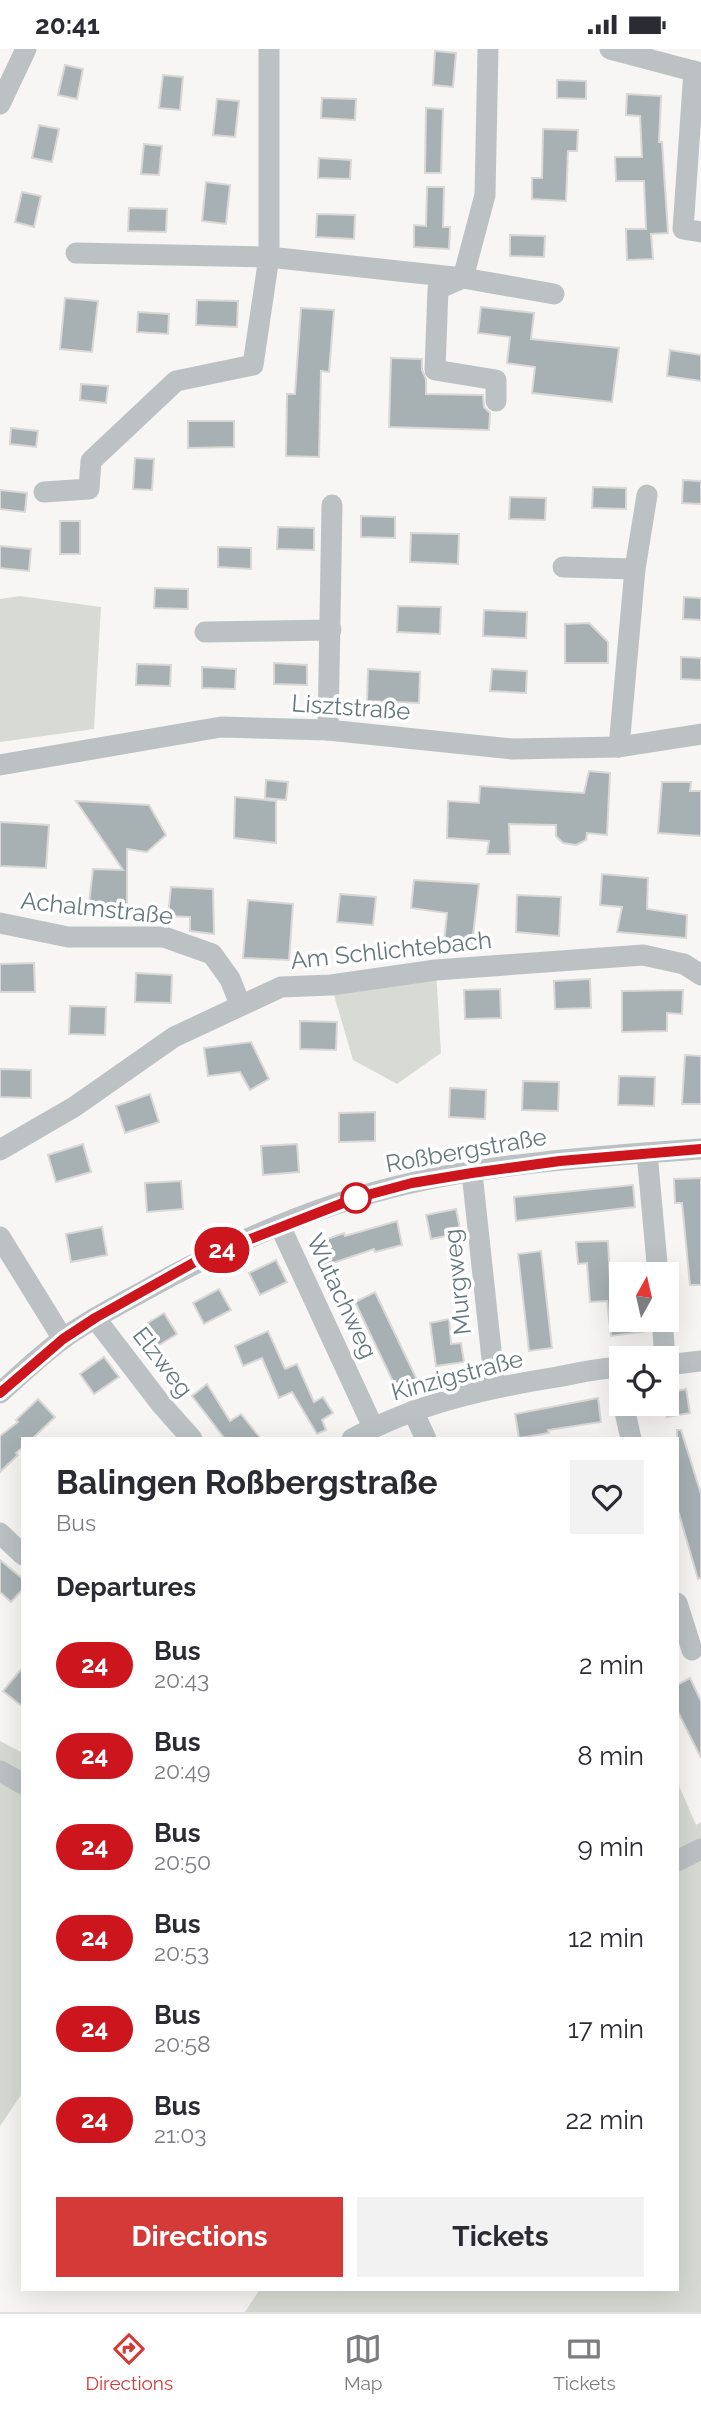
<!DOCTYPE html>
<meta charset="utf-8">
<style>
:root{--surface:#fff;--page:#f2f2f3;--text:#2b2b33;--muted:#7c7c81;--line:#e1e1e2;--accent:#d33a38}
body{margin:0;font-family:Raleway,sans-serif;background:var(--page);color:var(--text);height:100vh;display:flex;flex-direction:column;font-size:26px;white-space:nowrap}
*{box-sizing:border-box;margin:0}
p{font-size:23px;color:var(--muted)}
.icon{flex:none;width:38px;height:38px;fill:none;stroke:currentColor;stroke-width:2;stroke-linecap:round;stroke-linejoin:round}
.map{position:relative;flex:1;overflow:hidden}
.panel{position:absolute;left:21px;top:1388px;width:658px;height:854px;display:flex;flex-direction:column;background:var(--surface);border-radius:0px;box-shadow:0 7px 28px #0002}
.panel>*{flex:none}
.badge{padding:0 14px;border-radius:23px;font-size:24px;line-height:46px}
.needle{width:46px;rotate:8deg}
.fabs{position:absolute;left:609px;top:1213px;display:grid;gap:14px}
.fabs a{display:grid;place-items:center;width:70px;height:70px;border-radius:0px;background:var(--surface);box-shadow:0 7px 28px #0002;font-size:35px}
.map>.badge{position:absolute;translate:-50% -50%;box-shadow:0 0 0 4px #fff}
h2{padding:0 35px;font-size:26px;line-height:63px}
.round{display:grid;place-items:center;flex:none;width:74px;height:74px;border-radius:0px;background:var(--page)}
.overview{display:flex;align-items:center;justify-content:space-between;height:119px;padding:0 35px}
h1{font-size:33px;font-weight:700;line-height:52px}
.cta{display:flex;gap:14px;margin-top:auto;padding:14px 35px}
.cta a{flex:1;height:80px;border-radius:0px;background:var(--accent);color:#fff;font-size:28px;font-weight:700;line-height:80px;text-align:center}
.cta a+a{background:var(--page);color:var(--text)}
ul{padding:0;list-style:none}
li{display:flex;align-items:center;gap:21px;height:91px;padding:0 35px}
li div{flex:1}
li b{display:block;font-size:26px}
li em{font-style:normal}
li .badge{min-width:77px;font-weight:700;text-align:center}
.status{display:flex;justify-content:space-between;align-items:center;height:49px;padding:0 35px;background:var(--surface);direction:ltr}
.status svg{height:19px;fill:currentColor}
.tab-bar{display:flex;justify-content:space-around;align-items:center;height:98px;border-top:2px solid var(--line);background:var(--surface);font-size:19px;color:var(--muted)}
.tab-bar a{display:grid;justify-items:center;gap:4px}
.tab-bar .selected{color:var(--accent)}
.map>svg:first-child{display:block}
</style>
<div class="status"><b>20:41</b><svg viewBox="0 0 49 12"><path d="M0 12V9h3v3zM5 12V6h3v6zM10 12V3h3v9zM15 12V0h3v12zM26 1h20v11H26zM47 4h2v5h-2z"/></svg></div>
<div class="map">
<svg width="701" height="2263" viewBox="0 0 701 2263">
<rect width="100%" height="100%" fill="#f7f6f4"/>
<g fill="#d8dbd4">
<polygon points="20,547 101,558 94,680 0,693 0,550"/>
<polygon points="436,921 441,1004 397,1035 353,1011 331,936"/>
<polygon points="0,1692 23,1704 23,2043 0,2077"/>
<polygon points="677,1732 696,1776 701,1773 701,2263 245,2263 260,2240 677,2240"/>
</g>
<g fill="#a7b0b3" stroke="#d9d8d7" stroke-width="2">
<polygon points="435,2 456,4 453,38 433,36"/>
<polygon points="65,16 83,20 77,50 58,46"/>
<polygon points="163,26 183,28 180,61 159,59"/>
<polygon points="557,31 586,32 586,50 557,49"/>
<polygon points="627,45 661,47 659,93 662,93 668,184 651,185 653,210 627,211 626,180 646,180 644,132 616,132 615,108 642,108 640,67 626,66"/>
<polygon points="322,49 356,50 355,71 321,69"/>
<polygon points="217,50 239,52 235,88 213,86"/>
<polygon points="426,59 443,60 441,124 425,124"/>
<polygon points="39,76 59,80 52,113 32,109"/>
<polygon points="543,80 578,81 577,102 568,102 566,152 532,150 532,129 542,129"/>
<polygon points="144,95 162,97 159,126 141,125"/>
<polygon points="319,109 351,111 350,130 318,129"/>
<polygon points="206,133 230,136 226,175 202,172"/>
<polygon points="427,138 444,138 443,178 450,178 449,200 414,198 414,176 426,177"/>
<polygon points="22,143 41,147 34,178 15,173"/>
<polygon points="129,159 167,160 166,183 128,182"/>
<polygon points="317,165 355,166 354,190 316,188"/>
<polygon points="510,186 545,187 544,208 510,207"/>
<polygon points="65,249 98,252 92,303 60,300"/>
<polygon points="197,251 238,252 237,278 196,276"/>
<polygon points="481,258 534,264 531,290 619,299 612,353 532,344 535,318 507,314 510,288 478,284"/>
<polygon points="301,259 334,261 329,323 321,322 319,408 286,407 287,345 295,345"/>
<polygon points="138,263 169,265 168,285 137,283"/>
<polygon points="670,301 701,306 701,332 667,327"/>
<polygon points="391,309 422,310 422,321 426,330 426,345 483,346 484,358 490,364 489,381 389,378"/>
<polygon points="81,335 108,337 106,354 80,351"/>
<polygon points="188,372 234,372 234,398 188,399"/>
<polygon points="11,379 38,382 36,398 10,395"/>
<polygon points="135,409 154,410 152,441 133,440"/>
<polygon points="683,431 701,432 701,455 682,454"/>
<polygon points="593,438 626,439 626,460 592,459"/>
<polygon points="0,441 27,444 25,463 0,460"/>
<polygon points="510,448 546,449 545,471 509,470"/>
<polygon points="361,467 395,468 395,489 361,488"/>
<rect x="60" y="472" width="20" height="33"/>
<polygon points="278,478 314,479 314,501 277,500"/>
<polygon points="411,484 459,485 458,515 410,513"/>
<polygon points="0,497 31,500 29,522 0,519"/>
<polygon points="218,498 251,499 251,520 218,518"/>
<polygon points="155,539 188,540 188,560 154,559"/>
<polygon points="684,548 701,549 701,571 683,570"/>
<polygon points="398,557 441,558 440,585 397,583"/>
<polygon points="484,561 527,563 526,589 483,587"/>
<polygon points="589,574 608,593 608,614 565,614 565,575"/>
<polygon points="681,608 701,609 701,631 681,630"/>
<polygon points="274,614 307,616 307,636 274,635"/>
<polygon points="137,615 171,616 170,637 136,636"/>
<polygon points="202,618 236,620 235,640 202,639"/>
<polygon points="368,620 420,623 419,654 367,652"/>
<polygon points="492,620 527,622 526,644 490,642"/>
<polygon points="589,722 610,724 607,786 587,784 586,791 576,796 563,794 556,787 556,776 509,775 510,805 487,805 489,792 447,789 448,752 479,754 480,737 584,744"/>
<polygon points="266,731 288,733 286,751 265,749"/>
<polygon points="662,733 691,733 690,742 701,742 701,787 658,784"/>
<polygon points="235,748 276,752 276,794 234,789"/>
<polygon points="76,752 149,756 166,786 147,803 127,800 127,865 88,863 93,820 123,821"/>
<polygon points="0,773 49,776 46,819 0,817"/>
<polygon points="602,825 648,829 647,860 687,866 686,889 617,883 622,858 600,856"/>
<polygon points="414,831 479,835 472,895 444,894 447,864 411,859"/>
<polygon points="171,838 213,840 214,885 190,882 190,868 168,867"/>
<polygon points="340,845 376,848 373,876 337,873"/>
<polygon points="517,846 561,848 559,887 516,883"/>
<polygon points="248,851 293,855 289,911 243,909"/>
<polygon points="34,914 35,943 0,943 0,915"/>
<polygon points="136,924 172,926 171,954 135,953"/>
<polygon points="590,930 591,959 555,960 554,932"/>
<polygon points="500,940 501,969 465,970 464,941"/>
<polygon points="683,941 682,965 667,964 667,982 622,983 622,942"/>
<polygon points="70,957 106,958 105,986 69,985"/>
<polygon points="300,972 337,973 336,1001 300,1000"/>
<polygon points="251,993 269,1030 250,1041 240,1023 208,1027 204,999"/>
<polygon points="685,1006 701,1007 701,1055 682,1055"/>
<polygon points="0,1020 31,1021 31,1049 0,1048"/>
<polygon points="619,1027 655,1028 654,1057 618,1056"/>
<polygon points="523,1032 559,1033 558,1062 522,1061"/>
<polygon points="450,1039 486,1041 485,1070 449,1068"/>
<polygon points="150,1045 159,1073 125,1084 116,1057"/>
<polygon points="375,1063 375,1092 339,1093 339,1064"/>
<polygon points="83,1095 91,1123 56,1133 48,1106"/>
<polygon points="297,1095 299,1123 263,1126 261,1097"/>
<polygon points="701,1129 701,1236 690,1236 682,1154 675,1154 674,1130"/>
<polygon points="181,1132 183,1160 147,1163 145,1134"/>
<polygon points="633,1136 635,1158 516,1172 514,1148"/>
<polygon points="456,1160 461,1184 431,1190 426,1166"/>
<polygon points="397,1172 402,1196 375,1203 374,1200 324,1217 316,1194 344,1184 345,1187"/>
<polygon points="102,1178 107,1206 71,1213 66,1185"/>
<polygon points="608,1192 610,1230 620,1229 621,1270 649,1270 650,1282 611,1287 607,1252 590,1253 587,1214 578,1215 576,1193"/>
<polygon points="541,1202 552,1299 529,1302 518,1205"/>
<polygon points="276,1211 287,1233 260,1246 249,1224"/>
<polygon points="219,1240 231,1261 204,1275 193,1254"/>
<polygon points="375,1243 417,1331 397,1341 355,1253"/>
<polygon points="164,1264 177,1285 151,1301 138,1280"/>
<polygon points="449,1270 451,1295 461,1294 464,1313 436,1317 430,1274"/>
<polygon points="268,1282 285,1320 297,1315 314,1353 323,1348 333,1364 322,1371 326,1381 317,1385 292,1343 279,1349 262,1309 243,1317 235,1297"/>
<polygon points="104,1308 119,1328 94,1345 80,1325"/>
<polygon points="207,1335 230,1372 241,1365 261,1390 225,1390 192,1347"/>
<polygon points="686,1340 690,1364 667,1368 667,1344"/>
<polygon points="598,1349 601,1373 548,1381 549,1384 519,1389 515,1365"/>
<polygon points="38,1350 55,1368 32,1390 23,1390 23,1398 16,1404 18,1406 0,1423 0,1387 18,1373 16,1371"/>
<polygon points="677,1381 681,1381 701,1445 701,1529 698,1530 677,1458"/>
<polygon points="0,1511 23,1530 23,1540 11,1553 0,1543"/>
<polygon points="23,1618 23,1658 3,1642"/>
<polygon points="690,1629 701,1652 701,1709 677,1661 677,1636"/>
</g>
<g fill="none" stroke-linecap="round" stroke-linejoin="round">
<g stroke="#bcc2c4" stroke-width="21">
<polyline points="269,0 269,208 463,229 485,146 488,0"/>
<polyline points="610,0 701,24"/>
<polyline points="694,22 683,180 701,183"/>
<polyline points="0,55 26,0"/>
<polyline points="496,352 496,331 435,321 438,240 463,229 554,245"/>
<polyline points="44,443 89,440 91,412 176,332 253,316 269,208 76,204"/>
<polyline points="563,518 635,520 619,698"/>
<polyline points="635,520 647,446"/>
<polyline points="205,583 331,581"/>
<polyline points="328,681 332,456"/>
<polyline points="0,716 221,678 328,681 512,700 619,698 701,685"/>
<polyline points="0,874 68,888 164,888 212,905 230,930 240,955"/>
<polyline points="0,1101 74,1058 174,988 281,938 331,936 436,921 643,906 684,915 701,926"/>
<polyline points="647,1104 658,1225"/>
<polyline points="472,1124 495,1338"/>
<polyline points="280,1177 373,1378"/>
<polyline points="0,1188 63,1290"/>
<polyline points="95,1269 161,1355 192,1390"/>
<polyline points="662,1270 665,1309"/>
<polyline points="667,1316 701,1312"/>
<path d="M 0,1344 C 21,1325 42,1305 64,1289 C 89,1271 116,1257 142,1243 C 226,1196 317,1155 411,1134 C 504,1113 606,1107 701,1100"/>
<polyline points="623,1354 631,1390"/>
<polyline points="413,1362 426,1390"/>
<path d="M 352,1390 C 415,1355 487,1339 557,1328 C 578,1324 600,1319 621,1318"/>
<polyline points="0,1484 23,1506"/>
<polyline points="677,1554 692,1601"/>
<polyline points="0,1722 23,1735"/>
<polyline points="677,1812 701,1800"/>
</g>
</g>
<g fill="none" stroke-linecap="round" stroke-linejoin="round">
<g stroke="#fff" stroke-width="16">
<polyline id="line" points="0,1344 63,1290 95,1269 202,1209 356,1149 412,1134 472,1124 560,1112 701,1100"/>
</g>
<use href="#line" stroke="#cd151d" stroke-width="10"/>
</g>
<circle fill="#fff" stroke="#cd151d" stroke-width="3.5" cx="356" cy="1149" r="14"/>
<g text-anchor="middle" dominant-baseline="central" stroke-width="7" stroke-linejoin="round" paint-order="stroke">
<g font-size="24" fill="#65787c" stroke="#fff">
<text transform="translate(351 658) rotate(4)">Lisztstraße</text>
<text transform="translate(97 859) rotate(6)">Achalmstraße</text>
<text transform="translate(391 901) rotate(-6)">Am Schlichtebach</text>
<text transform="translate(466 1101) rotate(-10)">Roßbergstraße</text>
<text transform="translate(457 1233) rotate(-96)">Murgweg</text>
<text transform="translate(342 1247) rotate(65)">Wutachweg</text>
<text transform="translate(163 1313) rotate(52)">Elzweg</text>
<text transform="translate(457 1326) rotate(-15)">Kinzigstraße</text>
</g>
</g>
</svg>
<div class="fabs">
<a><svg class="needle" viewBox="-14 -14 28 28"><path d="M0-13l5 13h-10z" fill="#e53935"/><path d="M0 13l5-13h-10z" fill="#7c7c81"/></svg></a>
<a><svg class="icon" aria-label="locate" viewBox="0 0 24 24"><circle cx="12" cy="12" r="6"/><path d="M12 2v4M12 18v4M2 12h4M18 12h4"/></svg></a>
</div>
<b class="badge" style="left:222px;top:1201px;background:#cd151d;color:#fff">24</b>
<section class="panel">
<div class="overview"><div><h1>Balingen Roßbergstraße</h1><p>Bus</p></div><a class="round"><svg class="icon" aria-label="heart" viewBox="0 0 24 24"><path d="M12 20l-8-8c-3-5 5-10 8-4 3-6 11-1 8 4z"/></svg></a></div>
<h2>Departures</h2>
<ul>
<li><span class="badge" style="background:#cd151d;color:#fff">24</span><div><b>Bus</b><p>20:43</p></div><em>2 min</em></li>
<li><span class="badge" style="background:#cd151d;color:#fff">24</span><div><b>Bus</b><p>20:49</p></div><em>8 min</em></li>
<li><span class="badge" style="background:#cd151d;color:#fff">24</span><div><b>Bus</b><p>20:50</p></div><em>9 min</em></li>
<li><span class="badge" style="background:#cd151d;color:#fff">24</span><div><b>Bus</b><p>20:53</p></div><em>12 min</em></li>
<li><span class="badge" style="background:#cd151d;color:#fff">24</span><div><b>Bus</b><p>20:58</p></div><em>17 min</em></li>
<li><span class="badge" style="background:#cd151d;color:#fff">24</span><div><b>Bus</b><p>21:03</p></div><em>22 min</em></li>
</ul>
<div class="cta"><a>Directions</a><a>Tickets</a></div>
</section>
</div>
<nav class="tab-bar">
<a class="selected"><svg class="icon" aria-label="directions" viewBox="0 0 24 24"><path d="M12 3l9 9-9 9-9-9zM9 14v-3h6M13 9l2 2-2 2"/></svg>Directions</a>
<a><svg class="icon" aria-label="map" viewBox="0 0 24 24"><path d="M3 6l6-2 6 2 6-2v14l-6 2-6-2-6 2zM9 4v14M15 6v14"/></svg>Map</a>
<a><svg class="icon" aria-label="tickets" viewBox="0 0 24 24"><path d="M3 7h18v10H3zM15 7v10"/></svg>Tickets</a>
</nav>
